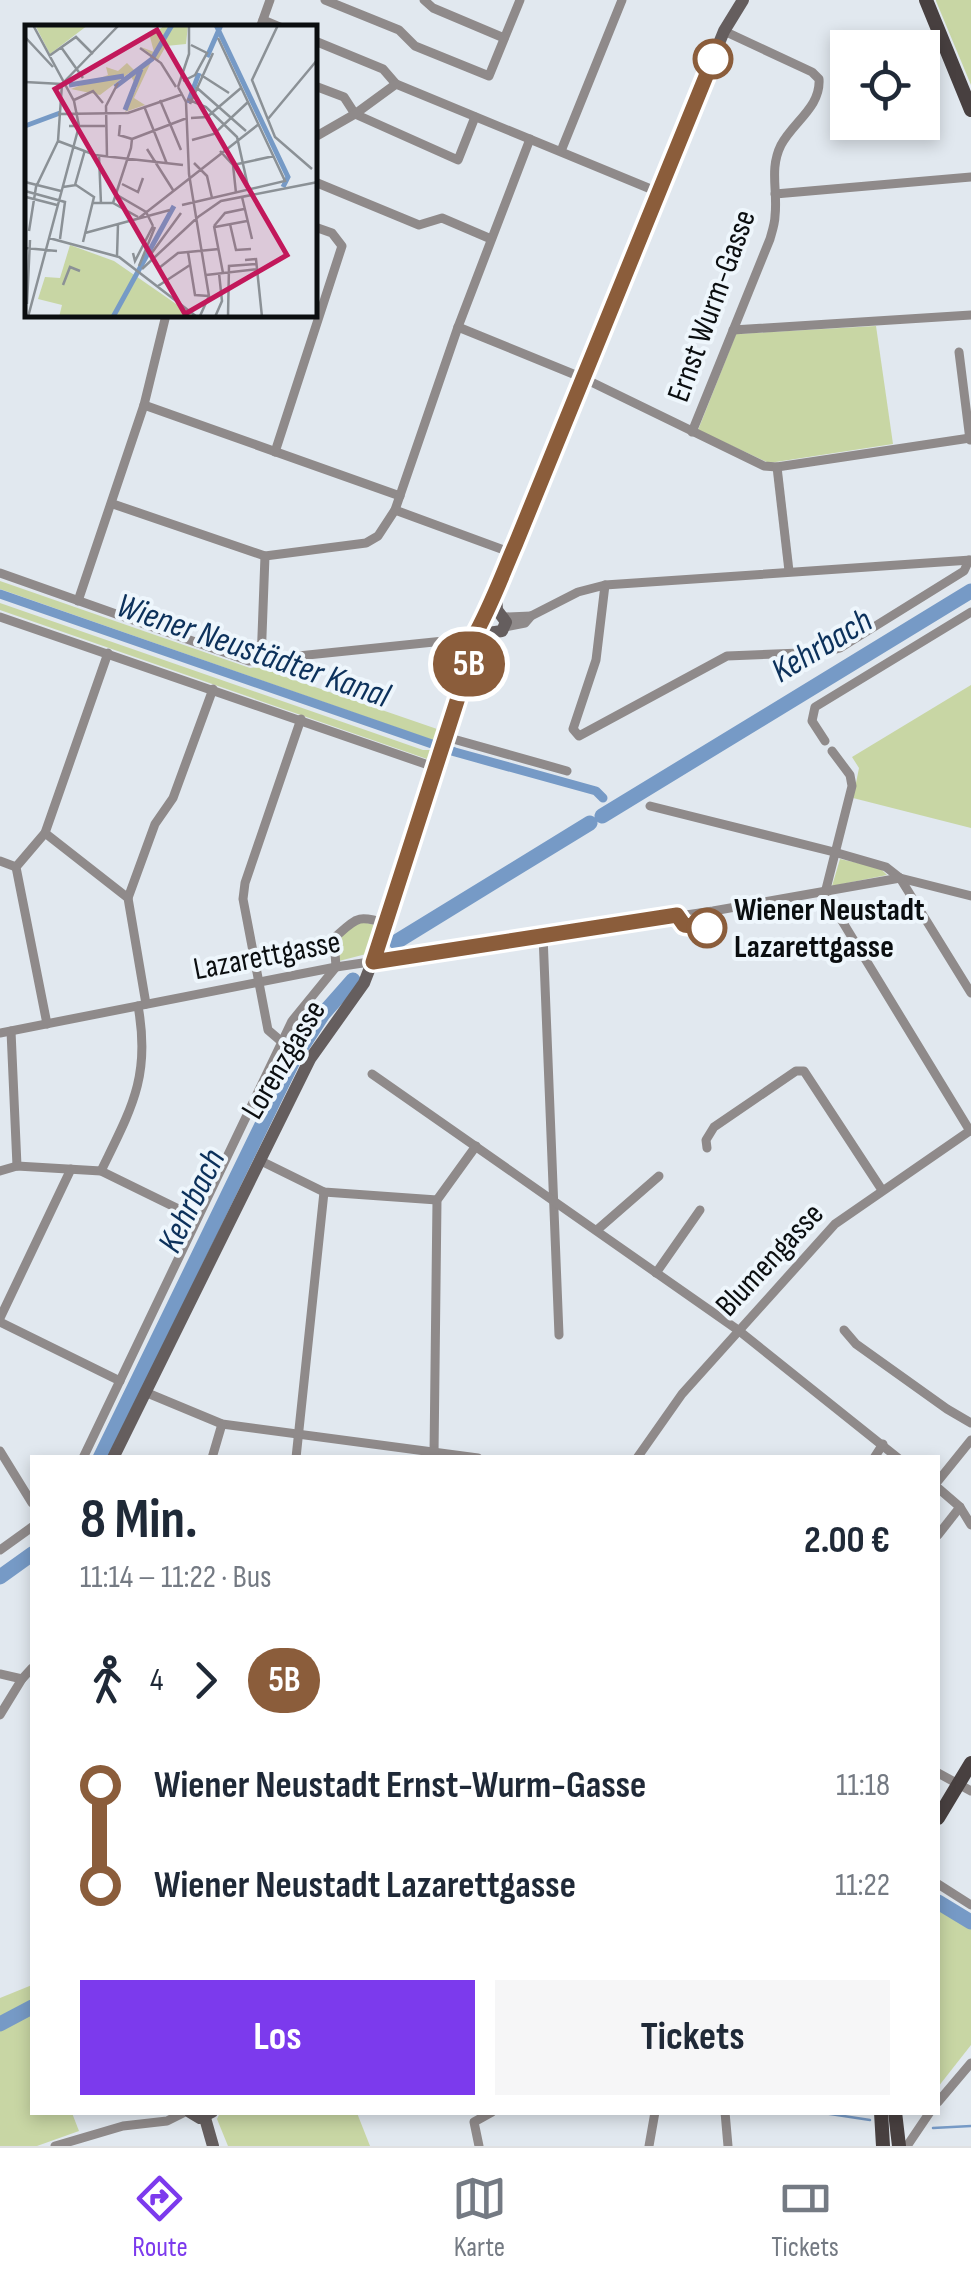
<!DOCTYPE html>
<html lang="de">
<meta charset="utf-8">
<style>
:root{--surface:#fff;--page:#f6f6f7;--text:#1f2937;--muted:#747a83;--line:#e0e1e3;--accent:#7c3aed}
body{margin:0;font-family:"Sofia Sans Condensed",sans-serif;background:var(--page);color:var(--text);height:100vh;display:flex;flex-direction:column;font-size:38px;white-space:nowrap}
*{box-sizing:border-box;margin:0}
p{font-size:32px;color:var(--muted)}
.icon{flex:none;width:55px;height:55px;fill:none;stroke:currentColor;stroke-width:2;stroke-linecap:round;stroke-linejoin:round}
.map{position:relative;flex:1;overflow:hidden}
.drawer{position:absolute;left:30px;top:1455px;width:910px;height:660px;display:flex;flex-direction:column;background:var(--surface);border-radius:0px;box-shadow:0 5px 15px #0003}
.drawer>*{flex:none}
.badge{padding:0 20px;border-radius:32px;font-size:35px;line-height:65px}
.tools{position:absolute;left:830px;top:30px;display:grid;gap:20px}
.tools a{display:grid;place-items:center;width:110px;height:110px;border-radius:0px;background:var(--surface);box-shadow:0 5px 15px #0003;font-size:50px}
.map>.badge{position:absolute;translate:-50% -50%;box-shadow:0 0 0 5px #fff}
.legs{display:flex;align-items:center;gap:15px;height:110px;padding:0 50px;font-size:32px}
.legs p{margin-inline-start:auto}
.overview{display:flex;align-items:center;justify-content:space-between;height:170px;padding:0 50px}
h1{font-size:55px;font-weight:700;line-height:75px}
.button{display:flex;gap:20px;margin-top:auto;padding:20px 50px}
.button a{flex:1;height:115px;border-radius:0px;background:var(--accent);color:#fff;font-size:40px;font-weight:700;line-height:115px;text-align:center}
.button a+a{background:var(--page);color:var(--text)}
ul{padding:0 50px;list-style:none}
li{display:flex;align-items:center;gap:35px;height:100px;font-size:38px}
li i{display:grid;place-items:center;width:15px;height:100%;margin:0 12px;background:currentColor}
li i::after{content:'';width:25px;height:25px;margin:-12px;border:8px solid;border-radius:50%;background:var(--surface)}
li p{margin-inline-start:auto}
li:first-child i{background:linear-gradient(#0000 50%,currentColor 0)}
li:last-child i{background:linear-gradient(currentColor 50%,#0000 0)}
.menu{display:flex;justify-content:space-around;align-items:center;height:140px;border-top:2px solid var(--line);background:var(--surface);font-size:28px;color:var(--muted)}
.menu a{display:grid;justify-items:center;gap:5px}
.menu .current{color:var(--accent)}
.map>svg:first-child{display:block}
</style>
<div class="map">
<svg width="971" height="2146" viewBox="0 0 971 2146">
<rect width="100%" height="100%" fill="#e1e8ef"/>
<g fill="#c8d6a4">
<polygon points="936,0 971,0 971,85 936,1"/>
<polygon points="876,326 893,444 769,463 698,430 736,334"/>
<polygon points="0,581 250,668 283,664 283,676 440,730 435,741 0,589"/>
<polygon points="0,603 423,750 434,750 427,759 0,610"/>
<polygon points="971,685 971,828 853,798 859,768 852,757"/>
<polygon points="840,859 880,868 887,875 832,886"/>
<polygon points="359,921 379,926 370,953 339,961 337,940"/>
<polygon points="938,1895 971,1915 971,2045 938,2087"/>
<polygon points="32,1985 32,2005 0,2022 0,1998"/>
<polygon points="32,2011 32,2112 72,2113 79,2131 37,2146 0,2146 0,2028"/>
<polygon points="220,2113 357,2113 370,2146 228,2146 217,2119"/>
</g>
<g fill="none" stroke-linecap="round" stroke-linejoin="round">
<g stroke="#769ac6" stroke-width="2.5">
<polyline points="817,2112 870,2120"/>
<polyline points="933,2128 971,2126"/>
</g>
<polyline stroke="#769ac6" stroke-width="9" points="0,594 455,752 596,791 603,798"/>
<g stroke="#769ac6" stroke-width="15">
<polyline points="602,816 971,591"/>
<polyline points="396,942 590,823"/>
<polyline points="100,1458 294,1059 323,1014 353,980"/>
<polyline points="0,1577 32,1554"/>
<polyline points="938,1902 971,1922"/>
<polyline points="0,2024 32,2007"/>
</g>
<g stroke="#8f8a8a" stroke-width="9">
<polyline points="325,0 399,30 415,46 489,76 520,0"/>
<polyline points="424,0 433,8 504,38"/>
<polyline points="263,20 282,28"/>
<polyline points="260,28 270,0"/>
<polyline points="315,41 383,69 396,84 658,192"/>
<polyline points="315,86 344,97 355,114 458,160 475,117"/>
<polyline points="315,137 355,114 396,84"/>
<polyline points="561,151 622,0"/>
<polyline points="315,182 419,225 442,218 491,239"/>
<polyline points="775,194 971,177"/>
<polyline points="458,327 583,378 764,466 777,467 970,438"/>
<polyline points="733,330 971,315"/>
<polyline points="959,352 970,440"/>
<polyline points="144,405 400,496"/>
<path d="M 692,432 L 770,239 C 772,232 775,223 775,216 C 778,191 769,169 781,145 C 793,122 821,107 819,79 L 812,72 L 724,31"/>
<polyline points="275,452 342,246 332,233 315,227"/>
<polyline points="777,467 789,571"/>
<polyline points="113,504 265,556 366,543 378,536 395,510 458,327 530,139"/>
<polyline points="395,510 512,553"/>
<polyline points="0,573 249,661 473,638"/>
<polyline points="605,585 596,660 573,729 579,736 727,656 826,652 840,648 964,571 969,560"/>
<polyline points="78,601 144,405 166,315"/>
<polyline points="0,617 437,768"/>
<polyline points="505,617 531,616"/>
<polyline points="505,627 525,623 531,616 578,592 605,585 971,560"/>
<polyline points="261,662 265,556"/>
<polyline points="446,737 567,771"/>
<polyline points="825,741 812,721 815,707 971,612"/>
<polyline points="832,751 850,775 852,786 825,893 970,1131"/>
<polyline points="650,806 834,852 886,867 900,878 971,896"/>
<polyline points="45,833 128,898 146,1004"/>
<polyline points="0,861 16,867"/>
<polyline points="900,878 971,993"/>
<polyline points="128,898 155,824 173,798 213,689"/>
<polyline points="543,935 559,1335"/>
<polyline points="47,1024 16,867 45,833 108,653"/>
<polyline points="11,1031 17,1166"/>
<polyline points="0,1033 336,967 713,911 900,878"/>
<polyline points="282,1042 268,1030 243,899 245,883 301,719"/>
<polyline points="372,1074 738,1330 898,1458"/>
<polyline points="707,1148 706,1140 714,1127 796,1071 804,1071 882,1190"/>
<polyline points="259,1160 324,1192 437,1200"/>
<polyline points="0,1171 17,1166 101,1171 197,1218"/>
<path d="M 101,1171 C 131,1109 151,1077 138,1006"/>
<polyline points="597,1230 659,1176"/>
<polyline points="656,1273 700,1210"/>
<polyline points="0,1318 71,1169"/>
<polyline points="0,1322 120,1381"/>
<polyline points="844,1330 856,1344 947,1409 971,1423"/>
<polyline points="145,1392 222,1424 478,1458"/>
<polyline points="0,1451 32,1503"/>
<polyline points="434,1455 437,1200 476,1146"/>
<path d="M 83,1458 L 292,1021 L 336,967 L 334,938 C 357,918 357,914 387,924"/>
<polyline points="212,1458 222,1424"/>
<polyline points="296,1458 324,1192"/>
<polyline points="637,1458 682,1394 835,1224 971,1130"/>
<polyline points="874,1458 883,1444"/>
<polyline points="938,1481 971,1440"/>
<polyline points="938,1488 960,1507 971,1525"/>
<polyline points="938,1535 960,1507"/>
<polyline points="0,1550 32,1527"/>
<polyline points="0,1674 22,1679"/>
<polyline points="0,1715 22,1679 32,1668"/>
<polyline points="938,1773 971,1791"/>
<polyline points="938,1884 971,1905"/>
<polyline points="938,2102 971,2063"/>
<polyline points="725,2112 728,2146"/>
<polyline points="55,2146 123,2126 167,2121 185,2112"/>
<polyline points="479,2146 474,2122 492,2112"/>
<polyline points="649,2146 655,2112"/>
<polyline points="907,2146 930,2112"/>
</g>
<g stroke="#655e5e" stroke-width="12">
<polyline points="488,633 502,631 506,622 497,610 496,594"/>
<polyline points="113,1458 310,1059 364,983 387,924 474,648 473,638 482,624 490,597 516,543 724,31 743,0"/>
<polyline points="190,2112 200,2118 212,2112"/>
<polyline points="205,2118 213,2146"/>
</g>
<g stroke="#484040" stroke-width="14">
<polyline points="926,0 971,110"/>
<polyline points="938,1818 971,1763"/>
<polyline points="881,2112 883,2146"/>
<polyline points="895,2112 899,2146"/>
</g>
</g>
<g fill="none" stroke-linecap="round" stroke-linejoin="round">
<g stroke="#fff" stroke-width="22">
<path id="line-1" d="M 707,928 L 684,925 L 677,915 L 373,962 L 474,648 L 473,638 C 490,609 502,575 516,543 L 713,59"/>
</g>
<use href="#line-1" stroke="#8b5d3b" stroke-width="15"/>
</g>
<g fill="#fff" stroke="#8b5d3b" stroke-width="5">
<circle cx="713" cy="59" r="18"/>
<circle cx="707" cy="928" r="18"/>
</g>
<g text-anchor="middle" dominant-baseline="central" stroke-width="8" stroke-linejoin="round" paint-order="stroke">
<g font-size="32" fill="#0b0e10" stroke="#eef6fc">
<text transform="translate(712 306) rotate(-70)">Ernst Wurm-Gasse</text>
<text transform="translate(267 956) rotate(-11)">Lazarettgasse</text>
<text transform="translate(284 1060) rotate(-59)">Lorenzgasse</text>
<text transform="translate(770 1260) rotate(-47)">Blumengasse</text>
</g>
<g font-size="32" font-weight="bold" fill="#0b0e10" stroke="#eef6fc" text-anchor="start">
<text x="734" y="910">Wiener Neustadt<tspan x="734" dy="37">Lazarettgasse</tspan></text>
</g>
<g font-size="35" font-style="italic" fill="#0c315b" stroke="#eef6fc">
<text transform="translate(822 646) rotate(-31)">Kehrbach</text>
<text transform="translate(253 651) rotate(19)">Wiener Neustädter Kanal</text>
<text transform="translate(192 1201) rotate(-64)">Kehrbach</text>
</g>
</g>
<g transform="translate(25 25)">
<rect width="292" height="292" fill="#e1e8ef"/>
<path d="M 10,0 L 63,0 L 25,29 ZM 140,0 L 163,0 L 161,19 L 141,21 L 133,35 L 116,22 L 129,27 L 125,12 ZM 127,35 L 109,73 L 120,80 L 100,87 L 112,62 L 104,48 L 75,70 L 46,64 L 83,50 L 81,42 L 93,46 L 102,38 L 111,47 ZM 45,220 L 89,236 L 170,292 L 34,292 L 37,280 L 13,274 L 20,252 L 35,253 Z" fill="#c8d6a4"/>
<path fill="none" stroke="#769ac6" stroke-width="5" d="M 191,0 L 263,152 L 258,162M 182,32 L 196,0M 44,60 L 99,51M 90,62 L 127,34 L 147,0M 163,78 L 174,48M 100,85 L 116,44M 0,101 L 35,88M 88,292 L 149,181"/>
<path fill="none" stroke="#8b9196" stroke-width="2.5" d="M 253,0 L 227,55 L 250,112 L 287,144M 0,12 L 28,42M 36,22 L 58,53M 115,23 L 136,38 L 151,62M 24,31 L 51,12 L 68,29M 176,50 L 204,68M 158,56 L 170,50 L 182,28 L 166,20M 0,57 L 37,59M 37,59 L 94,0M 153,62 L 161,77 L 164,149 L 184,271 L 175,291M 153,62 L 164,29 L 164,0M 171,62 L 221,106M 162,74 L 181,82 L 212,112 L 224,166M 49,75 L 68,66 L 78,78M 135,75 L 156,125M 165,79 L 188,28M 119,81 L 142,139M 33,89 L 103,88 L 158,69M 166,93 L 182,92 L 216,63M 243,94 L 293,34M 44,101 L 80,101M 107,114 L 162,93M 167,115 L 189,109 L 223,77M 33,116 L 70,130 L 158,140M 122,124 L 148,165M 195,126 L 208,140 L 211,168M 74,131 L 76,179M 82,132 L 81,81 L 93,58M 169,138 L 182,151 L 187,173M 208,140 L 249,131M 0,157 L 36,166M 97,159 L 113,167 L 118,153M 50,160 L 60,125M 38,162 L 51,160 L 69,172 L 58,217M 0,166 L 40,177 L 35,214M 92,170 L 121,187 L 128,201M 1,172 L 32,180M 217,172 L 227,214M 67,178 L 88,178 L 113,192M 88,178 L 106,123 L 107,114 L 94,110 L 95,100M 157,180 L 260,156 L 193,13M 173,192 L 196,176 L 293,157M 114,193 L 234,99M 205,199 L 211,225 L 226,224M 189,201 L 198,248M 189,201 L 200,188 L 219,184M 190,202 L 222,196M 4,206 L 11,162 L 33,116 L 37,59M 60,208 L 145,185M 24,213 L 94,232 L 172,292M 0,223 L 32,226M 163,227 L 170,270 L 184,271M 108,228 L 110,236 L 128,201M 126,229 L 156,188M 92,231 L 93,199M 220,235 L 231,234 L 237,292M 114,241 L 130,202M 134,243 L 153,228 L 194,224M 117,244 L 173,192M 181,250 L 233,244M 38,260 L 45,242 L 55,246M 133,261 L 165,240M 2,279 L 5,215M 3,292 L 54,101 L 49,76 L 8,0M 190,292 L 197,276 L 194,248M 203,292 L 204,241 L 232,239"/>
<path fill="#c2185b" fill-opacity="0.15" stroke="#c2185b" stroke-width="5" d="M 132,5 L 262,230 L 160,289 L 30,64 Z"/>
<rect width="292" height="292" fill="none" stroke="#0b0e10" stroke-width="5"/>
</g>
</svg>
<div class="tools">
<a><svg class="icon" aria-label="locate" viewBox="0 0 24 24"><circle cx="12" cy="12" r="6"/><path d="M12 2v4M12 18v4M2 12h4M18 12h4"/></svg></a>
</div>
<b class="badge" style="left:469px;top:664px;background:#8b5d3b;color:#fff">5B</b>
<section class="drawer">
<div class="overview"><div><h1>8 Min.</h1><p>11:14 – 11:22 · Bus</p></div><b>2.00 €</b></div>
<div class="legs"><svg class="icon" aria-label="walk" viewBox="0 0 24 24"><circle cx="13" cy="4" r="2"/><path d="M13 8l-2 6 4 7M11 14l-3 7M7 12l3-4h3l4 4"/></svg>4<svg class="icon" aria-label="forward" viewBox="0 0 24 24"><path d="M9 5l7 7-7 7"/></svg><b class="badge" style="background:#8b5d3b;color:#fff">5B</b></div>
<ul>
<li><i style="color:#8b5d3b"></i><b>Wiener Neustadt Ernst-Wurm-Gasse</b><p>11:18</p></li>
<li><i style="color:#8b5d3b"></i><b>Wiener Neustadt Lazarettgasse</b><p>11:22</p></li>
</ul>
<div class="button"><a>Los</a><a>Tickets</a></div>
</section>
</div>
<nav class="menu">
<a class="current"><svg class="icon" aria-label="directions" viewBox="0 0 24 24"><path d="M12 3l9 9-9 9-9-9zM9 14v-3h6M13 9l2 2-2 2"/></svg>Route</a>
<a><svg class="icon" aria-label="map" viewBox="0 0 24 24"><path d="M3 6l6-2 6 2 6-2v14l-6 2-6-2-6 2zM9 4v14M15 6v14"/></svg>Karte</a>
<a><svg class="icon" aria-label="tickets" viewBox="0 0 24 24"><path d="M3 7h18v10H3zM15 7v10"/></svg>Tickets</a>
</nav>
